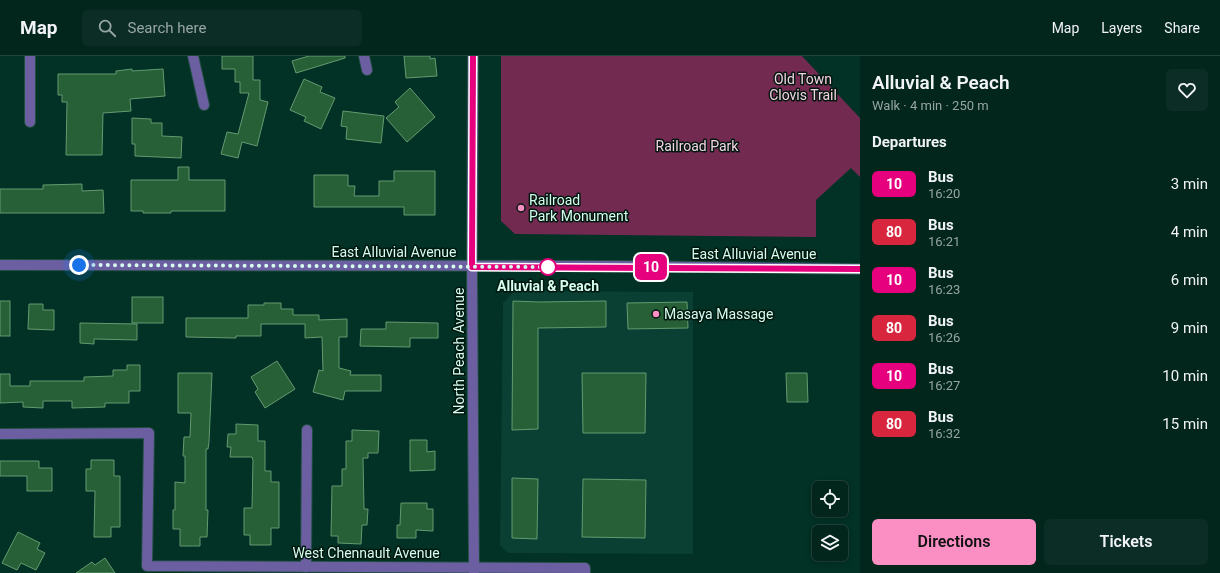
<!DOCTYPE html>
<meta charset="utf-8">
<style>
:root{--surface:#02251c;--page:#0c2d25;--text:#f1f3f6;--muted:#96a5a3;--line:#23423b;--accent:#fb8fc3}
body{margin:0;font-family:Roboto,sans-serif;background:var(--page);color:var(--text);height:100vh;display:flex;flex-direction:column;font-size:15px;white-space:nowrap}
*{box-sizing:border-box;margin:0}
p{font-size:13px;color:var(--muted)}
.icon{flex:none;width:22px;height:22px;fill:none;stroke:currentColor;stroke-width:2;stroke-linecap:round;stroke-linejoin:round}
.map{position:relative;flex:1;overflow:hidden}
.side{display:flex;flex-direction:column;background:var(--surface);width:360px}
.side>*{flex:none}
.badge{padding:0 8px;border-radius:6px;font-size:14px;line-height:26px}
.buttons{position:absolute;left:812px;top:425px;display:grid;gap:8px}
.buttons a{display:grid;place-items:center;width:36px;height:36px;border-radius:6px;background:var(--surface);box-shadow:0 2px 6px #0003,0 0 0 1px var(--line);font-size:20px}
.you{position:absolute;width:20px;height:20px;margin:-10px;border:3px solid #fff;border-radius:50%;background:#1a73e8;box-shadow:0 0 0 6px #1a73e833}
.map>.badge{position:absolute;translate:-50% -50%;box-shadow:0 0 0 2px #fff}
h2{padding:0 12px;font-size:15px;line-height:36px}
.round{display:grid;place-items:center;flex:none;width:42px;height:42px;border-radius:6px;background:var(--page)}
.headline{display:flex;align-items:center;justify-content:space-between;height:68px;padding:0 12px}
h1{font-size:19px;font-weight:600;line-height:30px}
.action{display:flex;gap:8px;margin-top:auto;padding:8px 12px}
.action a{flex:1;height:46px;border-radius:6px;background:var(--accent);color:#111;font-size:16px;font-weight:600;line-height:46px;text-align:center}
.action a+a{background:var(--page);color:var(--text)}
ul{padding:0;list-style:none}
li{display:flex;align-items:center;gap:12px;height:48px;padding:0 12px}
li div{flex:1}
li b{display:block;font-size:15px}
li em{font-style:normal}
li .badge{min-width:44px;font-weight:700;text-align:center}
header{display:flex;align-items:center;gap:24px;box-sizing:border-box;height:56px;padding:0 20px;background:var(--surface);border-bottom:1px solid var(--line)}
header strong{font-size:19px}
nav{display:flex;gap:22px;margin-inline-start:auto;font-size:14px}
.search{width:280px;height:36px;background:var(--page);display:flex;align-items:center;gap:10px;box-sizing:border-box;padding:0 14px;border-radius:6px;color:var(--muted);font-size:15px}
main{display:flex;flex:1;min-height:0}
.map>svg:first-child{display:block}
</style>
<header>
<strong>Map</strong>
<div class="search"><svg class="icon" aria-label="search" viewBox="0 0 24 24"><circle cx="10" cy="10" r="6"/><path d="M15 15l6 6"/></svg>Search here</div>
<nav><a>Map</a><a>Layers</a><a>Share</a></nav>
</header>
<main>
<div class="map">
<svg width="860" height="517" viewBox="0 0 860 517">
<rect width="100%" height="100%" fill="#023125"/>
<polygon fill="#0a4033" points="515,235 693,236 693,498 508,497 500,489 503,247"/>
<polygon fill="#732a51" points="501,0 802,0 860,62 860,121 851,112 816,144 816,181 515,178 501,165"/>
<g fill="#275f37" stroke="#639b70">
<polygon points="222,0 253,0 253,24 260,24 260,44 268,46 257,90 242,86 238,102 221,98 227,76 238,78 249,37 240,37 240,26 235,26 235,13 222,13"/>
<polygon points="309,0 345,0 345,2 296,17 292,5"/>
<polygon points="404,0 430,0 430,3 435,2 437,20 406,22"/>
<polygon points="132,13 132,15 163,13 165,40 130,43 131,55 103,57 102,99 66,99 67,46 62,46 62,39 58,39 58,18 116,18 116,15"/>
<polygon points="304,23 322,31 320,36 335,42 321,73 304,65 306,61 290,54"/>
<polygon points="410,32 435,61 407,86 386,62 399,51 395,46"/>
<polygon points="343,55 384,60 381,87 346,83 347,71 341,70"/>
<polygon points="132,62 151,63 151,67 162,67 162,80 182,81 181,102 135,100 135,88 132,88"/>
<polygon points="178,111 189,111 189,124 225,124 225,155 171,155 171,157 143,157 143,155 131,155 131,124 178,124"/>
<polygon points="394,115 435,115 435,159 404,159 404,151 314,151 314,119 348,119 348,130 355,130 354,140 379,140 379,125 394,125"/>
<polygon points="82,128 82,135 103,134 104,157 0,157 0,133 43,133 43,129"/>
<rect x="132" y="241" width="31" height="26"/>
<rect x="0" y="245" width="10" height="35"/>
<polygon points="513,245 539,246 606,245 606,271 538,272 538,373 512,374"/>
<polygon points="687,246 688,272 628,273 627,247"/>
<polygon points="264,247 281,247 281,253 293,253 293,259 319,259 319,264 347,263 347,281 339,281 339,312 351,315 350,319 381,319 381,335 345,335 343,344 313,336 319,314 323,315 322,281 305,282 305,268 261,268 261,280 236,280 236,282 186,281 186,262 248,262 248,249 264,249"/>
<polygon points="29,248 43,248 43,254 54,254 54,274 28,273"/>
<polygon points="386,266 438,267 438,282 410,282 410,291 360,290 361,273 386,273"/>
<polygon points="80,267 137,268 137,284 94,283 94,288 80,287"/>
<polygon points="277,305 295,333 265,352 255,336 258,333 251,321"/>
<polygon points="127,309 140,309 140,335 129,335 129,347 105,347 105,351 72,352 72,345 43,345 43,352 23,351 23,346 0,347 0,318 10,318 10,330 30,330 30,325 84,325 84,321 113,320 113,314 127,314"/>
<polygon points="178,317 212,317 209,386 208,393 206,393 206,454 208,454 207,481 200,481 200,490 180,490 180,473 173,473 173,454 175,454 175,426 185,427 185,400 183,400 184,381 190,381 191,357 178,357"/>
<polygon points="582,317 646,317 645,377 583,377"/>
<polygon points="786,317 807,317 808,346 787,346"/>
<polygon points="236,368 258,369 258,385 265,385 265,415 271,415 271,426 279,426 279,472 271,472 271,489 250,489 250,479 244,479 244,452 252,452 253,404 252,401 230,401 231,391 227,391 228,378 236,378"/>
<polygon points="352,374 379,375 378,397 368,397 368,402 363,402 364,453 368,453 367,469 362,469 361,488 338,487 338,480 331,480 332,430 342,430 342,413 346,413 346,385 352,385"/>
<polygon points="410,384 427,384 427,396 435,395 435,414 410,415"/>
<polygon points="91,404 114,404 114,420 120,420 120,471 111,471 111,481 94,481 95,435 86,435 86,413 91,413"/>
<polygon points="0,405 39,405 39,412 52,412 52,435 27,435 27,420 0,420"/>
<polygon points="512,422 538,423 537,483 512,482"/>
<polygon points="583,423 646,424 645,482 582,481"/>
<polygon points="401,447 427,447 427,453 433,453 433,475 416,474 416,482 397,482 397,469 400,469"/>
<polygon points="18,476 40,487 37,493 45,497 36,514 21,507 17,514 2,507"/>
<polygon points="105,502 115,517 76,517 92,506 95,509"/>
</g>
<g fill="none" stroke-linecap="round" stroke-linejoin="round">
<g stroke="#204e41" stroke-width="12">
<g id="minor">
<polyline points="30,0 30,66"/>
<polyline points="193,0 204,49"/>
<polyline points="364,0 367,14"/>
<polyline points="0,378 149,377 147,510 585,512 585,517"/>
<polyline points="306,511 307,374"/>
</g>
</g>
<g stroke="#204e41" stroke-width="12">
<g id="tertiary">
<polyline points="473,0 472,211 474,517"/>
<polyline points="0,209 617,210 860,213"/>
</g>
</g>
<use href="#minor" stroke="#6b5fa2" stroke-width="10"/>
<use href="#tertiary" stroke="#6b5fa2" stroke-width="10"/>
</g>
<g fill="none" stroke-linecap="round" stroke-linejoin="round">
<g stroke="#fff" stroke-width="9">
<polyline id="line" points="473,0 472,211 860,213"/>
</g>
<use href="#line" stroke="#e6007e" stroke-width="6"/>
<polyline stroke="#d6fdee" stroke-width="4" stroke-dasharray="0 7.2" points="79,209 548,211"/>
</g>
<g fill="#fb8fc3" stroke="#00170f" stroke-width="1.5">
<circle cx="521" cy="152" r="4"/>
<circle cx="656" cy="258" r="4"/>
</g>
<circle fill="#fff" stroke="#e6007e" stroke-width="2" cx="548" cy="211" r="8"/>
<g text-anchor="middle" dominant-baseline="central" stroke-width="3" stroke-linejoin="round" paint-order="stroke">
<g font-size="14" fill="#f4d4e2" stroke="#00170f">
<text x="803" y="23">Old Town<tspan x="803" dy="16">Clovis Trail</tspan></text>
<text x="697" y="90">Railroad Park</text>
</g>
<g font-size="14" fill="#d6fdee" stroke="#00170f" text-anchor="start">
<text x="529" y="144">Railroad<tspan x="529" dy="16">Park Monument</tspan></text>
<text x="664" y="258">Masaya Massage</text>
</g>
<g font-size="14" fill="#d6fdee" stroke="#00170f">
<text x="394" y="196">East Alluvial Avenue</text>
<text x="754" y="198">East Alluvial Avenue</text>
<text transform="translate(459 295) rotate(-90)">North Peach Avenue</text>
<text x="366" y="497">West Chennault Avenue</text>
</g>
<g font-size="14" font-weight="bold" fill="#d6fdee" stroke="#00170f">
<text x="548" y="230">Alluvial &amp; Peach</text>
</g>
</g>
</svg>
<div class="buttons">
<a><svg class="icon" aria-label="locate" viewBox="0 0 24 24"><circle cx="12" cy="12" r="6"/><path d="M12 2v4M12 18v4M2 12h4M18 12h4"/></svg></a>
<a><svg class="icon" aria-label="layers" viewBox="0 0 24 24"><path d="M12 4l9 5-9 5-9-5zM3 14l9 5 9-5"/></svg></a>
</div>
<div class="you" style="left:79px;top:209px"></div>
<b class="badge" style="left:651px;top:211px;background:#e6007e;color:#fff">10</b>
</div>
<section class="side">
<div class="headline"><div><h1>Alluvial &amp; Peach</h1><p>Walk · 4 min · 250 m</p></div><a class="round"><svg class="icon" aria-label="heart" viewBox="0 0 24 24"><path d="M12 20l-8-8c-3-5 5-10 8-4 3-6 11-1 8 4z"/></svg></a></div>
<h2>Departures</h2>
<ul>
<li><span class="badge" style="background:#e6007e;color:#fff">10</span><div><b>Bus</b><p>16:20</p></div><em>3 min</em></li>
<li><span class="badge" style="background:#d7263d;color:#fff">80</span><div><b>Bus</b><p>16:21</p></div><em>4 min</em></li>
<li><span class="badge" style="background:#e6007e;color:#fff">10</span><div><b>Bus</b><p>16:23</p></div><em>6 min</em></li>
<li><span class="badge" style="background:#d7263d;color:#fff">80</span><div><b>Bus</b><p>16:26</p></div><em>9 min</em></li>
<li><span class="badge" style="background:#e6007e;color:#fff">10</span><div><b>Bus</b><p>16:27</p></div><em>10 min</em></li>
<li><span class="badge" style="background:#d7263d;color:#fff">80</span><div><b>Bus</b><p>16:32</p></div><em>15 min</em></li>
</ul>
<div class="action"><a>Directions</a><a>Tickets</a></div>
</section>
</main>
